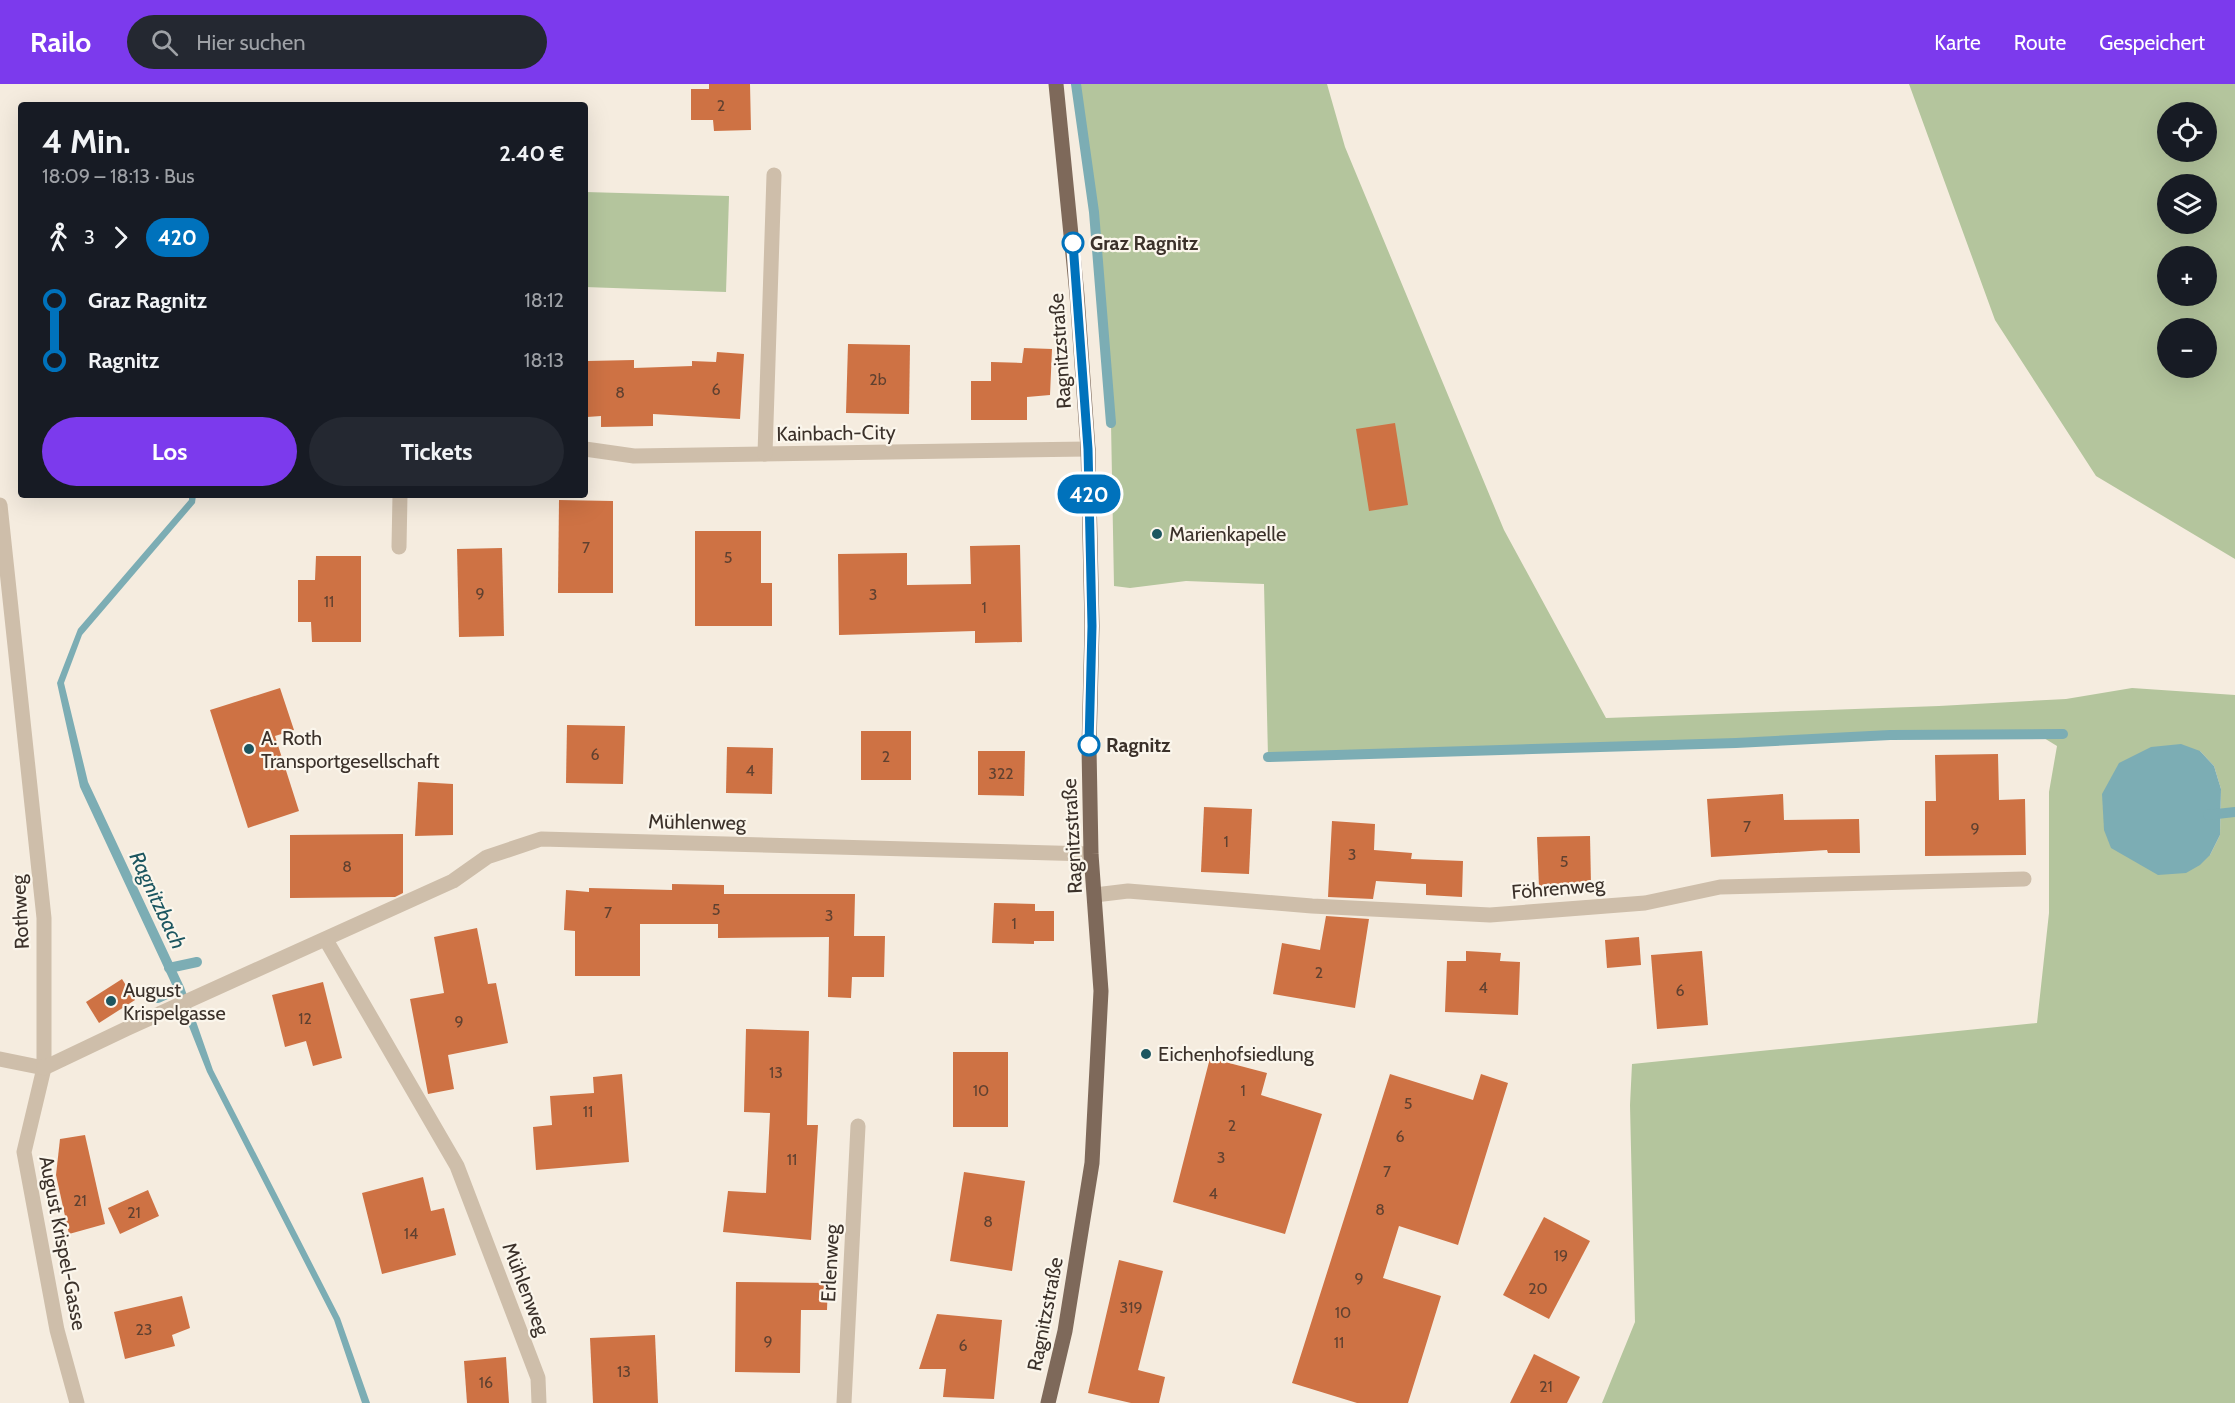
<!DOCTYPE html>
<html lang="de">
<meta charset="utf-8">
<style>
:root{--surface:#171b24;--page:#242831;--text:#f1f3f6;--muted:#9ea1a6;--accent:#7c3aed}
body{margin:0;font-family:Cabin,sans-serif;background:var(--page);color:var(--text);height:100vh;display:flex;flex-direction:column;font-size:22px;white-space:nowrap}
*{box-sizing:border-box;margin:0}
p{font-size:20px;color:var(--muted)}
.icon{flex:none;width:33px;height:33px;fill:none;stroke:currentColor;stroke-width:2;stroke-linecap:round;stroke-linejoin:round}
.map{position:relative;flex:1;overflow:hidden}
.side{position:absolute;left:18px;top:18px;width:570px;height:396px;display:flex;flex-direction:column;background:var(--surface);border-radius:6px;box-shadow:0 6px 24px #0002}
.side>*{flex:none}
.badge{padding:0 12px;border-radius:20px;font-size:21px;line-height:39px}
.controls{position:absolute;left:2157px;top:18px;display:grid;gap:12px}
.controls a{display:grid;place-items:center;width:60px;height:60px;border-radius:50%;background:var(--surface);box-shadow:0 6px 24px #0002;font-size:30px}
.map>.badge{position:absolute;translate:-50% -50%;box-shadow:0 0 0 3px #fff}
.legs{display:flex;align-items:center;gap:9px;height:66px;padding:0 24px;font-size:20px}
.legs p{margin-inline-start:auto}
.summary{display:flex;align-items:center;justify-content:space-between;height:102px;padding:0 24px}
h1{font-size:33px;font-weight:800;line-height:45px}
.cta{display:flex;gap:12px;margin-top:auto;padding:12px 24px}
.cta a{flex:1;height:69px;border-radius:36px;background:var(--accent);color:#fff;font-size:24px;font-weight:800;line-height:69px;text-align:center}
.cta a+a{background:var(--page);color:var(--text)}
ul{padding:0 24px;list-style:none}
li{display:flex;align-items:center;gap:21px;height:60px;font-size:22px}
li i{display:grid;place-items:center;width:9px;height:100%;margin:0 8px;background:currentColor}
li i::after{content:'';width:15px;height:15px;margin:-8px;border:4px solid;border-radius:50%;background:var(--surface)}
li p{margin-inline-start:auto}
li:first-child i{background:linear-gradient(#0000 50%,currentColor 0)}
li:last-child i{background:linear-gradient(currentColor 50%,#0000 0)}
header{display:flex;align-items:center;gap:36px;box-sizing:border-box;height:84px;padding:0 30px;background:var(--accent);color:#fff}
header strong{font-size:28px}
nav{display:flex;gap:33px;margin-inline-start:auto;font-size:21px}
.search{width:420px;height:54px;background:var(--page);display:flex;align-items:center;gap:15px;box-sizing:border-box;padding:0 21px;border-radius:33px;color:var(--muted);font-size:22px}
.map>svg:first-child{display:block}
</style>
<header>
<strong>Railo</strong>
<div class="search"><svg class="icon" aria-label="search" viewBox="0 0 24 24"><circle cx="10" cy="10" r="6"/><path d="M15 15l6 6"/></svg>Hier suchen</div>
<nav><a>Karte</a><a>Route</a><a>Gespeichert</a></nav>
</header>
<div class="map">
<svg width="2235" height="1319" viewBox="0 0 2235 1319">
<rect width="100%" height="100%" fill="#f5ecdf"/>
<g fill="#b4c59d" fill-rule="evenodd">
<path d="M 1076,0 L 1327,0 L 1345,63 L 1504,446 L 1606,634 L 1939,622 L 2066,615 L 2132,604 L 2235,611 L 2235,1319 L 1602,1319 L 1635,1238 L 1630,1021 L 1632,980 L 2037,939 L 2049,829 L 2049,708 L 2057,662 L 2039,651 L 1890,651 L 1736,659 L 1268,673 L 1264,500 L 1186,497 L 1130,504 L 1114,502 L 1111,339 L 1094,128 ZM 2200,667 L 2214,682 L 2221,705 L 2220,751 L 2210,771 Z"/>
<path d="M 1909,0 L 2235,0 L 2235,475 L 2096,392 L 1995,236 ZM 2206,28 L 2206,68 L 2168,68 L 2168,28 ZM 2206,100 L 2206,140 L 2168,140 L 2168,100 ZM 2168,172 L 2206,172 L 2206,212 L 2168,212 ZM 2206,244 L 2206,284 L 2168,284 L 2168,244 Z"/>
<polygon points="585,108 729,112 726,208 585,203"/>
</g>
<g fill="#7cadb4">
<polygon points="189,411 196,411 195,419 82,551 64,599 88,698 184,903 213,986 340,1234 370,1319 362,1319 334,1236 207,988 175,907 80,703 57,599 78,545 189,416"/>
<polygon points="2181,660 2200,667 2214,682 2221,705 2220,751 2210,771 2200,781 2186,789 2158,791 2111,764 2104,746 2102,710 2119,679 2151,663"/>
</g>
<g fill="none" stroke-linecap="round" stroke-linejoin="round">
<g stroke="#7cadb4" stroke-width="10">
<polyline points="1076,0 1094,128 1111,339"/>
<polyline points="1268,673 1736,659 1890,651 2063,650"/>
<polyline points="2208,731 2235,728"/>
<polyline points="169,884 197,878"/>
<polyline points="158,914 178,905"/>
</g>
</g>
<g fill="#ce7244">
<polygon points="709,0 750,0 751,46 714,47 713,36 691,36 691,5 709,5"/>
<polygon points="848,260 910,261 909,330 846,329"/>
<polygon points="1024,264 1052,265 1050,311 1027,313 1027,336 971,336 971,297 991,297 991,278 1022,279"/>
<polygon points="717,268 744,270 740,335 653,330 653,342 601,343 601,332 587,333 587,277 634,276 634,284 692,282 692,277 716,278"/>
<polygon points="1395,339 1408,421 1369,427 1356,345"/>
<polygon points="559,416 613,417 613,509 558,509"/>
<polygon points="695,447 761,447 761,499 772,499 772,542 695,542"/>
<polygon points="1020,461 1022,558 975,559 975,547 839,551 838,470 907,469 907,501 971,500 970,462"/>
<polygon points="502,464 504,552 459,553 457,465"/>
<polygon points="316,472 361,472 361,558 312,558 311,538 298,538 298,496 315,496"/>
<polygon points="280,604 294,646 275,652 299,727 248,744 210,626"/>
<polygon points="567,641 625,642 623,700 566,699"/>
<rect x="861" y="647" width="50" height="49"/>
<polygon points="727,663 773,664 772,710 726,709"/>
<polygon points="978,667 1025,667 1024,712 978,711"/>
<polygon points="1998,670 1999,716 2025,715 2026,771 1925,772 1925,717 1936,717 1935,671"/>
<polygon points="418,698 453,700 453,751 415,752"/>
<polygon points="1783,710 1784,736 1859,735 1860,769 1828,769 1827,766 1711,773 1707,715"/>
<polygon points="1204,723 1252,725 1249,790 1201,788"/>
<polygon points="1332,737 1375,740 1374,766 1412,769 1411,775 1463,777 1462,813 1426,811 1426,800 1376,797 1373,815 1328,813"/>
<polygon points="403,750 403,809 395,813 290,814 290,751"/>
<polygon points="1590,752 1591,800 1539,803 1537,753"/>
<polygon points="672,800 724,801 724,810 855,810 854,852 885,852 884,893 852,893 851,914 828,913 829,853 718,854 718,840 640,840 640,892 575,892 575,847 564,846 566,806 589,808 589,804 672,806"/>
<polygon points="994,819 1035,820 1035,827 1054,827 1054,857 1034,857 1034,860 992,859"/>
<polygon points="1326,832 1369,835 1355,924 1273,910 1282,859 1320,866"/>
<polygon points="477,844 488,900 496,899 508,959 448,971 454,1005 428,1010 410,915 444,909 434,853"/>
<polygon points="1639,853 1641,881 1607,884 1605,856"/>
<polygon points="1466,867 1501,869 1500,877 1520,878 1518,931 1445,928 1447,877 1466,877"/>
<polygon points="1702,867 1708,941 1657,945 1651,871"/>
<polygon points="122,895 135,916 99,939 86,918"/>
<polygon points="323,898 342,974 313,982 306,957 285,963 272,911"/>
<polygon points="746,945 809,947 807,1041 818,1041 811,1156 723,1148 728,1107 766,1109 770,1029 744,1028"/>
<rect x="953" y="968" width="55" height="75"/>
<polygon points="1210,974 1267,989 1261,1011 1322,1030 1285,1150 1173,1118"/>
<polygon points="622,990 629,1078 536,1086 533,1043 552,1041 550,1012 594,1009 593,993"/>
<polygon points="1390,990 1473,1016 1481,990 1508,999 1458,1161 1399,1142 1383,1194 1441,1212 1408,1319 1357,1319 1292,1299"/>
<polygon points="85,1051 105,1140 69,1150 56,1091 60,1055"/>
<polygon points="964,1088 1025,1097 1012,1187 950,1177"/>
<polygon points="423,1093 431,1127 444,1124 456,1171 382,1190 362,1109"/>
<polygon points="148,1106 159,1132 120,1150 108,1124"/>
<polygon points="1544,1133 1590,1157 1549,1235 1503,1211"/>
<polygon points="1119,1176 1163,1187 1138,1286 1165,1293 1159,1319 1131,1319 1088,1309"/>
<polygon points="736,1198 828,1199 827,1226 801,1226 800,1289 735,1288"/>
<polygon points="182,1212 190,1244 172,1251 175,1262 125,1275 114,1228"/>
<polygon points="937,1230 1002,1236 994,1315 943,1313 946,1285 919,1285"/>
<polygon points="655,1251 658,1319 593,1319 590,1254"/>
<polygon points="1534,1270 1580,1293 1567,1319 1510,1319"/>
<polygon points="506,1273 509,1319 467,1319 464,1277"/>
</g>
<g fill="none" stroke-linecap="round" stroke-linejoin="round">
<g stroke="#cebeaa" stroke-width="15">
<polyline points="585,365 634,372 1088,365"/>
<polyline points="765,370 774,91"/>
<polyline points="0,421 44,834 44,984 24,1068 57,1246 77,1319"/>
<polyline points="399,463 400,411"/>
<polyline points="1095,811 1128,807 1312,822 1490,831 1645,819 1720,803 2024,795"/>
<polyline points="326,856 457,1082 538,1294 539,1319"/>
<polyline points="0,975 44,984"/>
<polyline points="44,984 128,944 453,797 487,773 541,755 1091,770"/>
<polyline points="844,1319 858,1042"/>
</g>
<polyline stroke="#7e695a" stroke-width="15" points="1048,1319 1065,1247 1092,1079 1101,907 1091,770 1089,664 1092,542 1088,365 1077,211 1056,0"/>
</g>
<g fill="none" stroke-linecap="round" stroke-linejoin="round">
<g stroke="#fff" stroke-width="14">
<polyline id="line-1" points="1073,159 1088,365 1092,542 1089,661"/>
</g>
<use href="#line-1" stroke="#0072bc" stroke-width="9"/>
</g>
<g fill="#fff" stroke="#0072bc" stroke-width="3">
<circle cx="1073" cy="159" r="10"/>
<circle cx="1089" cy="661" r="10"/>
</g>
<g fill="#1c5660" stroke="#fbf6ec" stroke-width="2">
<circle cx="1157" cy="450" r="6"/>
<circle cx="249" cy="665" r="6"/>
<circle cx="111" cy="917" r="6"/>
<circle cx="1146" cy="970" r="6"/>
</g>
<g text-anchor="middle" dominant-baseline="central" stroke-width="4.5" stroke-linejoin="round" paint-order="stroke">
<g font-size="16" fill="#604130">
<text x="721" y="21">2</text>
<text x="878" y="295">2b</text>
<text x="716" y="305">6</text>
<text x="620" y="308">8</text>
<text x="586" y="463">7</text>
<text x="728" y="473">5</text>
<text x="480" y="509">9</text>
<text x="873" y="510">3</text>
<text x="329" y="517">11</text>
<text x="984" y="523">1</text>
<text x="595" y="670">6</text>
<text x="886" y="672">2</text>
<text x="750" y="686">4</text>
<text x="1001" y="689">322</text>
<text x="1747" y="742">7</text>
<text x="1975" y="744">9</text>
<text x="1226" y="757">1</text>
<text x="1352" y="770">3</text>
<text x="1564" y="777">5</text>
<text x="347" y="782">8</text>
<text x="716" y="825">5</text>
<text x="608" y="828">7</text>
<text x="829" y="831">3</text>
<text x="1014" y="839">1</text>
<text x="1319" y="888">2</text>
<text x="1483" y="903">4</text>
<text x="1680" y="906">6</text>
<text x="305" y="934">12</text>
<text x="459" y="937">9</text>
<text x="776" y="988">13</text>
<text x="981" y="1006">10</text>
<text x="1243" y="1006">1</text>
<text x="1408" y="1019">5</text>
<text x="588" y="1027">11</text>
<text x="1232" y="1041">2</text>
<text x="1400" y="1052">6</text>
<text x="1221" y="1073">3</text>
<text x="792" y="1075">11</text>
<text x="1387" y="1087">7</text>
<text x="1213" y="1109">4</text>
<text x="80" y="1116">21</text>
<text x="1380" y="1125">8</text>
<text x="134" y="1128">21</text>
<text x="988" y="1137">8</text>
<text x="411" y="1149">14</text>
<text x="1561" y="1171">19</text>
<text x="1359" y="1194">9</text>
<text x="1538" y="1204">20</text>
<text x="1131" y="1223">319</text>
<text x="1343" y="1228">10</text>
<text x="144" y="1245">23</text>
<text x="768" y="1257">9</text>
<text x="1339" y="1258">11</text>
<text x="963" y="1261">6</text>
<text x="624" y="1287">13</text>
<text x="486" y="1298">16</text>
<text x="1546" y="1302">21</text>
</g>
<g font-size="20" font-weight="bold" fill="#3b312a" stroke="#fbf6ec" text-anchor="start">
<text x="1090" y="159">Graz Ragnitz</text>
<text x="1106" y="661">Ragnitz</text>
</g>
<g font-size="20" fill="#3b312a" stroke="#fbf6ec">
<text transform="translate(1060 267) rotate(-94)">Ragnitzstraße</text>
<text transform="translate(836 349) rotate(-1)">Kainbach-City</text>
<text transform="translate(697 738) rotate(1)">Mühlenweg</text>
<text transform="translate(1072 752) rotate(-93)">Ragnitzstraße</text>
<text transform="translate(1558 804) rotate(-5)">Föhrenweg</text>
<text transform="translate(20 828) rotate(-93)">Rothweg</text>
<text transform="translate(63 1159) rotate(79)">August Krispel-Gasse</text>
<text transform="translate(830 1179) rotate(-87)">Erlenweg</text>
<text transform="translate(526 1205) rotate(69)">Mühlenweg</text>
<text transform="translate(1045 1230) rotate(-79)">Ragnitzstraße</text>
</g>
<g font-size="20" fill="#3b312a" stroke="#fbf6ec" text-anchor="start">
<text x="1169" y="450">Marienkapelle</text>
<text x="261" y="654">A. Roth<tspan x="261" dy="23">Transportgesellschaft</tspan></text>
<text x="123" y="906">August<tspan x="123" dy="23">Krispelgasse</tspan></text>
<text x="1158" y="970">Eichenhofsiedlung</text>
</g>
<g font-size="21" font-style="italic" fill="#1c5660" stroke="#fbf6ec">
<text transform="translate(158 816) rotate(65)">Ragnitzbach</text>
</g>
</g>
</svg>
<div class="controls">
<a><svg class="icon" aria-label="locate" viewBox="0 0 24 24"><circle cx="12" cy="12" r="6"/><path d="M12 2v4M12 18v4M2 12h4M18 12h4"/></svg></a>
<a><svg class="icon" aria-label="layers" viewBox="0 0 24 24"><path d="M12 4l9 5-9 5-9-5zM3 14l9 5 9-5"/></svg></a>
<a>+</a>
<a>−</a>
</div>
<b class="badge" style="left:1089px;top:410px;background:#0072bc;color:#fff">420</b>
<section class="side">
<div class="summary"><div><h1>4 Min.</h1><p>18:09 – 18:13 · Bus</p></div><b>2.40 €</b></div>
<div class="legs"><svg class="icon" aria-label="walk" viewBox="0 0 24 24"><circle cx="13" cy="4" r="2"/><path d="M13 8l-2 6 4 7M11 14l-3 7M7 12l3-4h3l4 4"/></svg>3<svg class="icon" aria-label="forward" viewBox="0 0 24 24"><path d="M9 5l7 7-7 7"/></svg><b class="badge" style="background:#0072bc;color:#fff">420</b></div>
<ul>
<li><i style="color:#0072bc"></i><b>Graz Ragnitz</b><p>18:12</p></li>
<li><i style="color:#0072bc"></i><b>Ragnitz</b><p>18:13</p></li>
</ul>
<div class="cta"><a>Los</a><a>Tickets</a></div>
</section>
</div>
